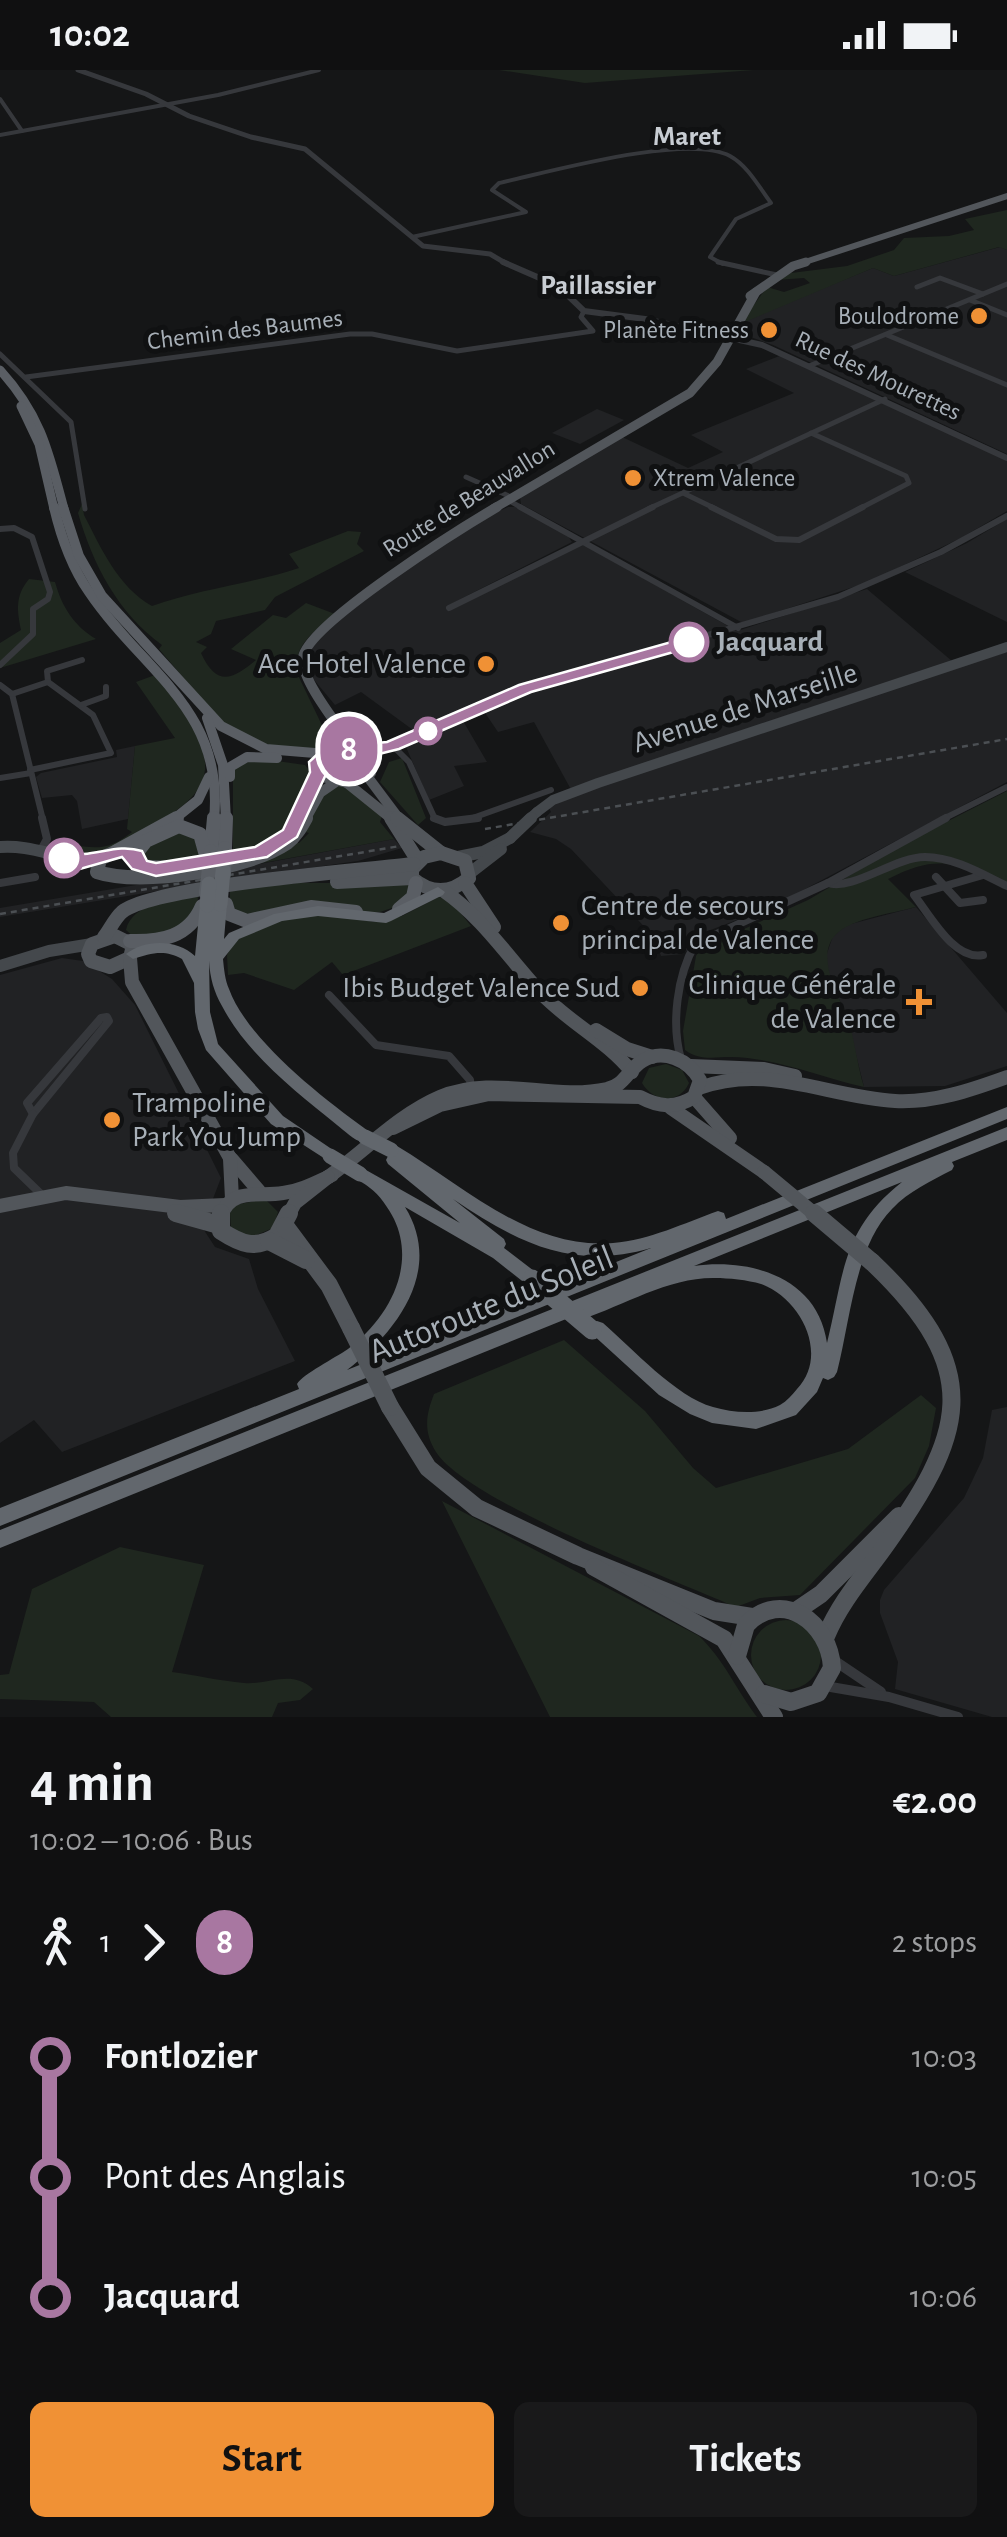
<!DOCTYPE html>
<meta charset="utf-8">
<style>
:root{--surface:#101011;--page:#19191a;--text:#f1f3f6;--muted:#9c9d9f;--accent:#f09135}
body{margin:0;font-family:"Alegreya Sans",sans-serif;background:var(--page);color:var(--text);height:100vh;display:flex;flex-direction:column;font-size:38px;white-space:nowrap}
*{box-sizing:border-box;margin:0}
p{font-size:32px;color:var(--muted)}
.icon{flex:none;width:55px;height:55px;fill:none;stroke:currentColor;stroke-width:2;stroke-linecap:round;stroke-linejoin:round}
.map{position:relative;height:1647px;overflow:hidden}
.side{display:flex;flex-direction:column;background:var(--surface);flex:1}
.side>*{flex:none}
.badge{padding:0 20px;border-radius:32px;font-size:35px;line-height:65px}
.map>.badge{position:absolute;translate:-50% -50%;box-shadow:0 0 0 5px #fff}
.legs{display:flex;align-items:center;gap:15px;height:110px;padding:0 30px;font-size:32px}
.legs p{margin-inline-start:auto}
.headline{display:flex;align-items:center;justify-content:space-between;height:170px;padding:0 30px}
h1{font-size:55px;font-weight:600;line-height:75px}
.button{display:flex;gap:20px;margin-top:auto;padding:20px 30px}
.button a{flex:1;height:115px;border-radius:15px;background:var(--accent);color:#111;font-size:40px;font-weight:600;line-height:115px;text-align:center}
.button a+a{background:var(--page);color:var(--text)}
ul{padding:0 30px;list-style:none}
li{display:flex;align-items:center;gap:35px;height:120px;font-size:38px}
li i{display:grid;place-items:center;width:15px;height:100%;margin:0 12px;background:currentColor}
li i::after{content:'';width:25px;height:25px;margin:-12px;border:8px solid;border-radius:50%;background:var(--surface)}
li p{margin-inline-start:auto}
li:first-child i{background:linear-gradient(#0000 50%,currentColor 0)}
li:last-child i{background:linear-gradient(currentColor 50%,#0000 0)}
.status{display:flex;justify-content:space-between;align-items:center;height:70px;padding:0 50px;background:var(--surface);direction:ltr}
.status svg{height:28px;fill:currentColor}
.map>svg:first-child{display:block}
</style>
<div class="status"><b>10:02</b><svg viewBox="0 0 49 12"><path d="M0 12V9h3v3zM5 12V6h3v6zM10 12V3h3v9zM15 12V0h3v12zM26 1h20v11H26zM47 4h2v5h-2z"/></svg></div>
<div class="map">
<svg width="1007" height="1647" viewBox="0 0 1007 1647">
<rect width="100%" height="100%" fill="#151617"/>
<g fill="#212224">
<polygon points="1000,177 1007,180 1007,384 773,275 736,262 740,254 762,243 873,198 894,206"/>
<polygon points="782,285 1007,390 1007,441 961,468 866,513 743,553 521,434 520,427 620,366 688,398 723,382 691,365 794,323 746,299"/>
<polygon points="597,339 624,350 580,374 552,363"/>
<polygon points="508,437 518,437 568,466 572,472 447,536 577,475 584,475 737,561 867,519 959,597 1007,582 1007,712 773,836 708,861 683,884 661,886 654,867 571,779 556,769 530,762 551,742 549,738 574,725 534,652 498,662 479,634 459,644 487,692 454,696 464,716 429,730 406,677 424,668 361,622 335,635 310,605 308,585 320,566 380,517 477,451"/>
<polygon points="1007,449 1007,552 905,502 967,473"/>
<polygon points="135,676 128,749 82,759 77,731 72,725 42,728 36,707 41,703 117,687 116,680"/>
<polygon points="394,769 402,778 358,791 231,809 232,799"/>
<polygon points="201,804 200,814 0,847 0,838"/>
<polygon points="916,837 1007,943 1007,996 945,1016 864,1017 844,937 833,921 825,889 833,866 847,855"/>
<polygon points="62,888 83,891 112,909 135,935 221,1108 202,1157 215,1177 249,1189 258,1219 295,1291 62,1382 34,1350 0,1373 0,905"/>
<polygon points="1007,1337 1007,1647 992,1647 895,1619 898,1592 880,1543 880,1530 884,1520 964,1428 983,1388 992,1340"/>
</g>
<g fill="#1f271f">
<polygon points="499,0 754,0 585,13"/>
<polygon points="1007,140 1007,180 999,177 894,206 873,198 740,254 767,217 784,222 810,213 804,208 776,210 783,204 847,196 894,180 904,168 949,166 974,160 965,149"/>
<path d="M 82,434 L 84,445 C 101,478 118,517 152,536 C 200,519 251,514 299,498 L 289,484 L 348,461 L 361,462 L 357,474 L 364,481 L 275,527 L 265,540 L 216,551 L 211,564 L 196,572 L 207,577 L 201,583 C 217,618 233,609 256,590 L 231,579 L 273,545 L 286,548 L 306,533 L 335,544 C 315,561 295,573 296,601 L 330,672 L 327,679 L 320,682 L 263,674 L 220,651 L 159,579 L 162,575 C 118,543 93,495 78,443 Z"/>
<path d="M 29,509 L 55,512 C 62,537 74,556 96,569 L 0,598 L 0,573 L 21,560 C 17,540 15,526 29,509 Z"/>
<path d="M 155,605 C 251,719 197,730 95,787 L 82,787 L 71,774 C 97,780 111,779 132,762 L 127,759 L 135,676 L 175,668 L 136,612 Z"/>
<polygon points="402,688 426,748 418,755 380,712 389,692"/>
<path d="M 263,689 L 305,695 L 313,705 C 305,722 295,760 280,770 C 267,778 247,782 233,786 L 233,699 L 240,692 Z"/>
<polygon points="338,716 346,716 382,746 380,752 394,769 257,794 293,772 299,773 309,763 302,761 321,726"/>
<path d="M 1007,721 L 1007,812 C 954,795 941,782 888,809 L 916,837 C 850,853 802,854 842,935 C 854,958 856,992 864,1017 C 820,1007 777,988 731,987 C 714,987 700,991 685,980 L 683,961 L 696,886 L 700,879 L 808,830 L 903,774 Z"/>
<polygon points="190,761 202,782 202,792 147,794 142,784 155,768"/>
<polygon points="297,813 408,813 411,819 401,835 380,842 237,846 230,833 230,820"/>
<path d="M 198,826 L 197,843 L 179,861 L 135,868 L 126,860 C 132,832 174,831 198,826 Z"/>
<polygon points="439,827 450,830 471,856 343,905 332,892 294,920 244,903 228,905 227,885 234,871 291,846 341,846 374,852 402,846"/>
<path d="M 666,994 L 682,1000 L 689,1013 C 679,1035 653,1032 642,1013 L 649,998 Z"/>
<polygon points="265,1129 278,1142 273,1158 249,1168 231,1159 230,1143 235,1135"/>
<path d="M 564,1270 L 645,1341 L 693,1398 L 716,1418 L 848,1379 L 921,1325 L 936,1338 L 929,1376 L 915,1408 L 800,1525 L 760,1528 L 736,1537 C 674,1510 467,1431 436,1382 C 423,1361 426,1345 434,1324 Z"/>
<path d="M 442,1431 L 699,1566 C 724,1590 736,1619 757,1647 L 550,1647 Z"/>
<path d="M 120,1477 L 204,1495 L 172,1602 C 196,1605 220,1611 244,1613 C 270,1615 291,1599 313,1619 L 300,1630 L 278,1633 L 272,1647 L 111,1647 L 94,1632 L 0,1629 L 0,1605 L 9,1604 L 32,1519 Z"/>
<circle cx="786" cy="1585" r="35"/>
</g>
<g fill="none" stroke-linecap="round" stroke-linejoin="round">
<g stroke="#36383c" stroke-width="4">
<polyline points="0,29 22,61"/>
<polyline points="0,65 218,25 319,0"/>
<path d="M 412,167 L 526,142 L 492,120 L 499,113 C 549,102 687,63 730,86 C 748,96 759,117 771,133 L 736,149 L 710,187 L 723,194"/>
</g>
<g stroke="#36383c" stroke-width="5">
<polyline points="718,192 777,205"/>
<polyline points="917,217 940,208 983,224"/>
<polyline points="970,230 1007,245"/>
<polyline points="887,265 1007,315"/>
<polyline points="0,284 71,352 85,439"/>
<polyline points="809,296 1007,214"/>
<polyline points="26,307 350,264 372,264 457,281 593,261 581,247 584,241"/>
<polyline points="811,363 906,406 909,413 859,439"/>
<polyline points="466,407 511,427"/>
<polyline points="683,423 716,439"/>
<polyline points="506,429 524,439"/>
<polyline points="648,439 885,329"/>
</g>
<g stroke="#36383c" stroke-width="6">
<polyline points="520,437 738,558"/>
<polyline points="711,437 776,469 799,470 863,437"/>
<polyline points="0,459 14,458 32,467 50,522 48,529 33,539 33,564 0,595"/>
<polyline points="449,538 653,437"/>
<polyline points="48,612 47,601 82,590"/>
<polyline points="0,615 12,624 43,750"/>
<polyline points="12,624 48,612 93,645 111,683 30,700"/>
<polyline points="81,635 106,626 106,617"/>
<polyline points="393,676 409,692 435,749 439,750"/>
<polyline points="362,682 403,673 543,613 838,527 941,482 1007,446"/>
<polyline points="0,708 31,703"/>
<polyline points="467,750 551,720"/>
<polyline points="941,750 1007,717"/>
</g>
<g stroke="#36383c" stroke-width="8">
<polyline points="434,748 445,752 478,748"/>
<polyline points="40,782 47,769 42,748"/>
<path d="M 983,805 L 914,825 C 930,845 954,891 983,885"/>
<polyline points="936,807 960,833 983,830"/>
<polyline points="0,813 35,807"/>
<path d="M 828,813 C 853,821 895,787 925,787 C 954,787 982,804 1007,816"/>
<polyline points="329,925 376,975 449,986 470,1010 471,1019"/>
<polygon points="107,947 109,951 33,1044 27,1033 101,948"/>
<path d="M 681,989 C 671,954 677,906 695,874 L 828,813 L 946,748"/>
<polyline points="33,1044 13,1083 14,1098 43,1126"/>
</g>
<g stroke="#36383c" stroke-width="10">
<polyline points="835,1591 881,1622"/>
<polyline points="825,1616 889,1627 958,1647"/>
</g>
<polyline stroke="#36383c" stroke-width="5" points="78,0 146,24 189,46 251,67 305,79 423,176 490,184 507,194"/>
<polyline stroke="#36383c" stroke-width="6" points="503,192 558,216 584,241 645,249 762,275 1007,388"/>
<polyline stroke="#44484c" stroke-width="10" points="537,742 553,730 598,713 1007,577"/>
<g stroke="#44484c" stroke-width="12">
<path d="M 0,777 C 35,774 65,793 100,789"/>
<polyline points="458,787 483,782 510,768"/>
<polyline points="470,803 501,779"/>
<polyline points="0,896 49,881 92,874"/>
</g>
<polyline stroke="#52565b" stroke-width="6" points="799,194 1007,126"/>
<g stroke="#52565b" stroke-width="9">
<polyline points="750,226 793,196 806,192"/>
<polyline points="493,439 690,323 717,292 756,222"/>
</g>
<g stroke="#52565b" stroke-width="10">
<polygon points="348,679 371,687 371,703 347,713 322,707 317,698 321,688"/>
<path d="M 355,680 C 342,660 299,609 303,587 C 309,553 463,457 497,437"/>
<polyline points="367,706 400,750"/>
<polyline points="347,713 393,750"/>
<polyline points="297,750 319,703"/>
<polyline points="305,750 320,723 336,712"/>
</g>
<g stroke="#52565b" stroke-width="14">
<path d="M 298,748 C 293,759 289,766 279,773 C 254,790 168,803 139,795 L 132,783 L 117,781 L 100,789 L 97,802 C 141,817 249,799 287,773 C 296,766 301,757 306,748"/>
<polyline points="391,748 418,791"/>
<polyline points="397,748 441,783"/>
<path d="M 441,783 L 465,791 L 469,808 C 450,824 431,824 412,808 L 412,799 L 424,787 Z"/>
<polyline points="337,812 412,808"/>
<polyline points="465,813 494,857"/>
<path d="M 444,821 C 483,848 510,890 542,924 C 570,953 607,971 632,1002"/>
<polygon points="115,866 133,875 130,888 110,897 91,891 88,884 92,874"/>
<path d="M 104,867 C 110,859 115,848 122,842 C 154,816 363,800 414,794"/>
<polyline points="130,888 132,912 229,1086 259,1121"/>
<polyline points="596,960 627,979 652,987"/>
<polyline points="691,996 764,999 795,1006"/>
<path d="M 699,1018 C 767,993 827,1027 895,1031 C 934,1033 971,1020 1007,1007"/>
<polyline points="694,1027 730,1068"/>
<polyline points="671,1038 764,1102"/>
<polyline points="230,1089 232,1129"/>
<path d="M 328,1107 C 365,1081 398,1045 440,1027 C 494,1004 551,1031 607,1019 C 624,1016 628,1000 642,991 C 663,978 689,990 700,1010 L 694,1027 C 675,1039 659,1037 640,1027 L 489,1024 L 440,1035 L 393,1058"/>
<polyline points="328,1107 332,1105"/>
<polyline points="0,1136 66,1123 180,1137 225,1135"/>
<polyline points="175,1143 185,1146"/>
<path d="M 221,1146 C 231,1117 259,1127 283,1123 C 299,1121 313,1114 328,1107"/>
<polyline points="288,1146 295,1133 328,1107"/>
</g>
<g stroke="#52565b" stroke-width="18">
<polyline points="176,1143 219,1155"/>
<path d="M 221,1143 L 221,1161 C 241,1174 255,1180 277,1166 L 289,1143"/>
<polyline points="285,1156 329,1215 351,1258"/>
<polyline points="269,1171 306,1190"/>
<polyline points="390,1337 428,1398 477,1438 578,1486 714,1541 752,1547"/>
<polyline points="594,1497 724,1569 774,1647"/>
<polyline points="796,1541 821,1524 899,1446"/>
<path d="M 826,1566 C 839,1535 860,1510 880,1483 C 965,1365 988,1302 872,1192"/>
<path d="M 737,1586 L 746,1555 C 782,1517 830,1553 832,1598 L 818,1623 L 791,1632 L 764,1624"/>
</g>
<g stroke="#5a5e64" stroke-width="9">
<path d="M 0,300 C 41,345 49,382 64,439"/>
<polyline points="21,336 39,374 54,439"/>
</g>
<g stroke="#5a5e64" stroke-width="10">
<path d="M 54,437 C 61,467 71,496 89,522 C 143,602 225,639 214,750"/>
<polyline points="63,437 79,486 102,526 221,656 266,679 327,684"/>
<polyline points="207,648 223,695 226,750"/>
<polyline points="230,707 230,697 247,687 277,688"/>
<polyline points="173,750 198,730 209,707"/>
</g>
<g stroke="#5a5e64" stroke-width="14">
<polyline points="225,778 226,748"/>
<polyline points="117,781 177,748"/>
<polyline points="211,781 214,748"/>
<polyline points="135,785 146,771 179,756 200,764 205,782"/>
<polyline points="226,834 229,844 247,851 311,837 356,842"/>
<polyline points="399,839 413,827 416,813"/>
<path d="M 130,871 C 161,872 189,867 202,836"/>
</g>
<g fill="#62676d" fill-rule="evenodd">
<path d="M 438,817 L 445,822 L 443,825 L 391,851 L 386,853 L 318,846 L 282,851 L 239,869 L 223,889 C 224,899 225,910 229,919 C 248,971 326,1031 371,1063 L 373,1067 L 371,1071 C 368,1072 366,1073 363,1072 C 354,1071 344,1060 337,1055 C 296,1022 247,984 222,936 C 214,922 210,908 209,891 L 210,942 L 218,974 L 283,1046 L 336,1082 L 338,1086 L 336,1090 L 330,1092 L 271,1054 L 206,980 L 198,959 L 195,942 L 194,913 L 182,889 C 165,879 151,883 133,889 L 126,884 C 145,869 177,869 195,886 L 200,835 L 207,830 L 213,834 L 220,829 L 227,834 L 224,869 L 229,863 L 274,844 L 318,836 L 384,843 Z"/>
<path d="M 1007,1037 L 1007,1049 L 0,1456 L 0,1438 L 299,1319 L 297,1314 C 303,1304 335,1288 348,1279 C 388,1249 417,1197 394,1149 C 389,1139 379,1124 370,1118 C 363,1112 357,1111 352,1104 L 354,1100 L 360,1098 L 366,1100 L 460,1153 L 388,1094 L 386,1090 L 388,1086 L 383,1080 L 385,1076 L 391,1074 L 397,1076 C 464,1116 530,1180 613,1173 C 650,1170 684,1153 718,1141 L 724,1143 L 726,1149 ZM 453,1129 C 518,1173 572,1201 651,1178 L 347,1300 C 397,1262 444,1200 405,1137 L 493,1188 L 526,1214 L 532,1216 L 538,1214 L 541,1209 L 538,1204 L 504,1178 L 506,1174 L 504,1169 Z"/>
<path d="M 1007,1057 L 1007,1070 L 952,1092 L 954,1096 L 952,1100 C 931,1111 909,1121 892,1139 C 855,1176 850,1252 837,1302 L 834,1307 L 828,1310 L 823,1308 L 817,1322 L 796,1345 L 756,1359 L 712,1353 L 690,1344 L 659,1325 L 591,1263 L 588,1258 L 591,1253 L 597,1251 L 603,1253 C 632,1278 676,1327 713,1337 C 734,1343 760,1345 780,1335 C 787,1331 792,1325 797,1319 C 830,1284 800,1228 761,1214 C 748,1210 728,1208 715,1208 C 670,1207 624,1235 583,1249 L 576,1245 L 0,1478 L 0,1460 ZM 902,1112 C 841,1160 844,1205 827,1273 C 818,1208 752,1188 694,1196 Z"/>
</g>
<g stroke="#4b4f53" stroke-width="2.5" stroke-dasharray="6 5" stroke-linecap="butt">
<polyline points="485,759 1007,669"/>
<polyline points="0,844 400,776"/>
</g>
<polyline stroke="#44484c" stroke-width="10" points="528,750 537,742"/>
<polyline stroke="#44484c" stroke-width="12" points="510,768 531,748"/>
<polyline stroke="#52565b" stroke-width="14" points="764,1102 817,1146"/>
<g stroke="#52565b" stroke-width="18">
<polyline points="814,1143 872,1192"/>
<polyline points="351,1258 390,1337"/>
</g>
<g stroke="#5a5e64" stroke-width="14">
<polyline points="224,805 225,778"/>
<polyline points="206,823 211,781"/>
</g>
<g stroke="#62676d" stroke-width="15">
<polyline points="220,834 223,800"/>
<polyline points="207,835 209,814"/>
<polyline points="365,1067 391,1080"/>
<polyline points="330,1086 360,1104"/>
</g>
<polyline stroke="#62676d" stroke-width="19" points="532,1209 592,1260"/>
</g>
<path fill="#a877a1" stroke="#fff" stroke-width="2.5" d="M 689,567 L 695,569 L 695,576 L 531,622 L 399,679 L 367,687 L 335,687 L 327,694 L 327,702 L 297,767 L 267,787 L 156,806 L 132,799 L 122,787 L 80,799 L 54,788 L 64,782 C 92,790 114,772 142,781 L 147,791 L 156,793 L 255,777 L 283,760 L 310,702 L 309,692 L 324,678 L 387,672 L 519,615 Z"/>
<g fill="#f09135" stroke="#101112" stroke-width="4">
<circle cx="979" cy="246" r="10"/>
<circle cx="769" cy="260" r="10"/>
<circle cx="633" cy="408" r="10"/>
<circle cx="486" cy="594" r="10"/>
<circle cx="561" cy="853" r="10"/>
<circle cx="640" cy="918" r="10"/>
<path d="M914 917h10v10h10v10h-10v10h-10v-10h-10v-10h10z"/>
<circle cx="112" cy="1050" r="10"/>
</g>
<g fill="#fff" stroke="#a877a1" stroke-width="5">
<circle cx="689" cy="572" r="18"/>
<circle cx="428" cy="661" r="12"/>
<circle cx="64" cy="788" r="18"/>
</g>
<g text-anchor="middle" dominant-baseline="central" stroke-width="10" stroke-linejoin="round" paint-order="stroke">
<g font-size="25" fill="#a7afb7" stroke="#101112" text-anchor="end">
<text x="959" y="246">Boulodrome</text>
<text x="749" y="260">Planète Fitness</text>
<text x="653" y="408" text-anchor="start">Xtrem Valence</text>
</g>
<g font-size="25" fill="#a7afb7" stroke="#101112">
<text transform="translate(245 260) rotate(-7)">Chemin des Baumes</text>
<text transform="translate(878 306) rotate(25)">Rue des Mourettes</text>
<text transform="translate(469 429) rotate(-32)">Route de Beauvallon</text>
</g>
<g font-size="28" font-weight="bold" fill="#c8cdd3" stroke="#101112">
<text x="687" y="67">Maret</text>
<text x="598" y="216">Paillassier</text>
</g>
<g font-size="30" font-weight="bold" fill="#a7afb7" stroke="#101112" text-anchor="start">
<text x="716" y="572">Jacquard</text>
</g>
<g font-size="30" fill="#a7afb7" stroke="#101112" text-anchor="end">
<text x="466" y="594">Ace Hotel Valence</text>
<text x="581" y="836" text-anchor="start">Centre de secours<tspan x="581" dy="34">principal de Valence</tspan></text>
<text x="896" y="915">Clinique Générale<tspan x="896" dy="34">de Valence</tspan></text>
<text x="620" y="918">Ibis Budget Valence Sud</text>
<text x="132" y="1033" text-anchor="start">Trampoline<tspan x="132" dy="34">Park You Jump</tspan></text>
</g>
<g font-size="30" fill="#a7afb7" stroke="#101112">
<text transform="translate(745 638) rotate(-18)">Avenue de Marseille</text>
</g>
<g font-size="35" fill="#a7afb7" stroke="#101112">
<text transform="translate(491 1235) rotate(-22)">Autoroute du Soleil</text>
</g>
</g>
</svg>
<b class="badge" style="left:349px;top:679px;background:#a877a1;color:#fff">8</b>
</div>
<section class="side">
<div class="headline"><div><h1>4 min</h1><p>10:02 – 10:06 · Bus</p></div><b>€2.00</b></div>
<div class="legs"><svg class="icon" aria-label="walk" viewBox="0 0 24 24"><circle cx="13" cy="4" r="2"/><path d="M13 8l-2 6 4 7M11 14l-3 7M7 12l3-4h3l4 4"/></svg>1<svg class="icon" aria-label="forward" viewBox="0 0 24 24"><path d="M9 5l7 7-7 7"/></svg><b class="badge" style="background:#a877a1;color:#fff">8</b><p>2 stops</p></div>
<ul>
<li><i style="color:#a877a1"></i><b>Fontlozier</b><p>10:03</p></li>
<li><i style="color:#a877a1"></i><span>Pont des Anglais</span><p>10:05</p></li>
<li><i style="color:#a877a1"></i><b>Jacquard</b><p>10:06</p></li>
</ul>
<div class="button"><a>Start</a><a>Tickets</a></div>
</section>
